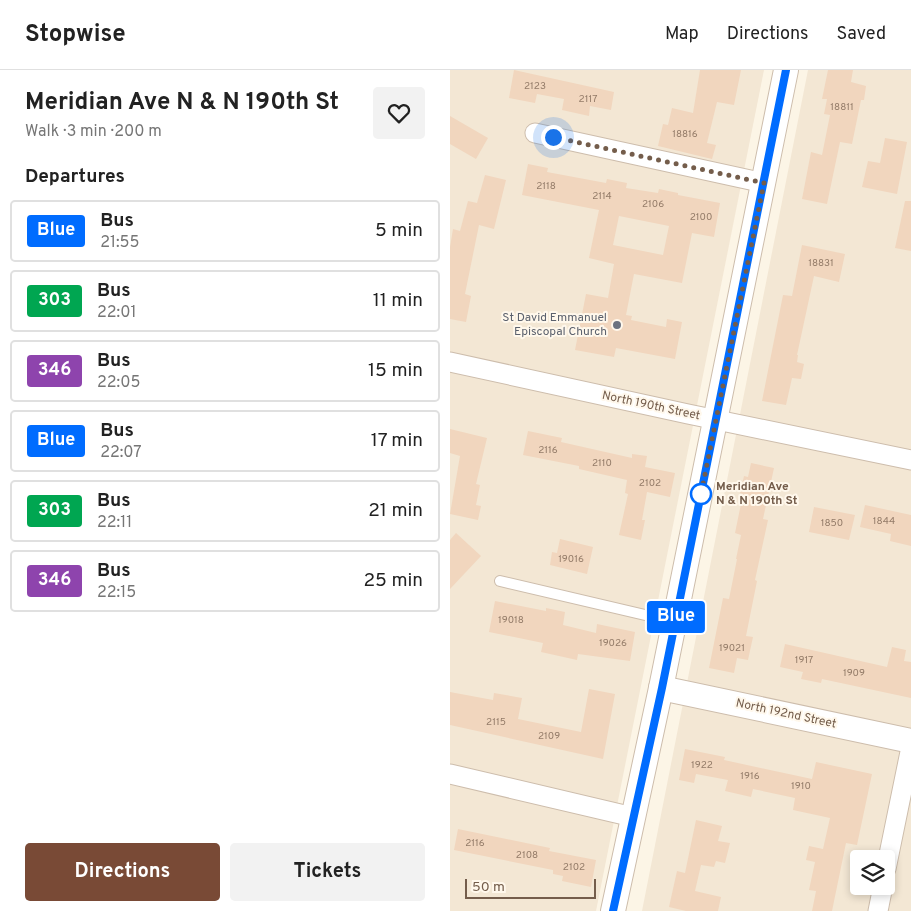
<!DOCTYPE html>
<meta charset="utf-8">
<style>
:root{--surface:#fff;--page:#f2f2f2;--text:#222;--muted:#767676;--line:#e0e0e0;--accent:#794a36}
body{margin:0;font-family:Overpass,sans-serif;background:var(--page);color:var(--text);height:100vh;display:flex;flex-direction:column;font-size:19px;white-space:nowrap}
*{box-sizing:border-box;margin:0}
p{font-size:16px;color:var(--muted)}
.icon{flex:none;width:28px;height:28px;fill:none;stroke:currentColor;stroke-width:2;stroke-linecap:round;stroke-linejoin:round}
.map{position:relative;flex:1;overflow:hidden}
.drawer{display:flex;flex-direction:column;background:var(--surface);width:450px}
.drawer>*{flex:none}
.badge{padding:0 10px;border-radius:4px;font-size:18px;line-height:32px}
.tools{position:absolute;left:400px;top:780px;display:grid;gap:10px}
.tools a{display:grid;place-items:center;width:45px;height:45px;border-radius:5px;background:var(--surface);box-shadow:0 2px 8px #0003;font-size:25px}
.scale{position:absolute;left:15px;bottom:12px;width:131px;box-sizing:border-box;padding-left:5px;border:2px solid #745d4b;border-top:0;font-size:14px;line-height:18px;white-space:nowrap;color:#745d4b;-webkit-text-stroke:4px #fff8ec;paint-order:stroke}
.you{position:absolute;width:25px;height:25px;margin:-12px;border:4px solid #fff;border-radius:50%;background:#1a73e8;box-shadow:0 0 0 8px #1a73e833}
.map>.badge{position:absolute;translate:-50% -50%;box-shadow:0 0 0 2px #fff}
h2{padding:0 25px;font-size:19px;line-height:45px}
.round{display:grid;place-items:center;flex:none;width:52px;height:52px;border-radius:5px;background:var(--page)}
.overview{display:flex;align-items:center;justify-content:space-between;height:85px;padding:0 25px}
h1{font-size:24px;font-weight:700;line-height:38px}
.primary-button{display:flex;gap:10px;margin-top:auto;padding:10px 25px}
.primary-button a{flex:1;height:58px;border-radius:5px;background:var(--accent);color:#fff;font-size:20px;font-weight:700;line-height:58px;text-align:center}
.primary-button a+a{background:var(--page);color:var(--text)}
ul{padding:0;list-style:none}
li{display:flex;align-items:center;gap:15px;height:62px;margin:0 10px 8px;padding:0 15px;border:2px solid var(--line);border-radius:5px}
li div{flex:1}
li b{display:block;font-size:19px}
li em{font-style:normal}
li .badge{min-width:55px;font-weight:700;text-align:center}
header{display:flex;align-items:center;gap:30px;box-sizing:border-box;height:70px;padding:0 25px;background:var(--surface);border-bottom:1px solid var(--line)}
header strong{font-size:24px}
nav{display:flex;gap:28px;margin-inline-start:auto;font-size:18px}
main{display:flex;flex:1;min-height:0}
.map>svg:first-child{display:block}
</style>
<header>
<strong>Stopwise</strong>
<nav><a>Map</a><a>Directions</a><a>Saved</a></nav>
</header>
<main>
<section class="drawer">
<div class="overview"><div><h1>Meridian Ave N &amp; N 190th St</h1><p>Walk · 3 min · 200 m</p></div><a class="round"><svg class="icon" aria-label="heart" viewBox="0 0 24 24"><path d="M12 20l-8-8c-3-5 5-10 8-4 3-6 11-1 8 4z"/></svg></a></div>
<h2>Departures</h2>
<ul>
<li><span class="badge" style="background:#006cff;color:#fff">Blue</span><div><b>Bus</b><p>21:55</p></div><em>5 min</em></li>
<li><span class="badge" style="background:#00a651;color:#fff">303</span><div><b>Bus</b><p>22:01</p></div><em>11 min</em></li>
<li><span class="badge" style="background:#8e44ad;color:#fff">346</span><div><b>Bus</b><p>22:05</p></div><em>15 min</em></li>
<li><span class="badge" style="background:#006cff;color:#fff">Blue</span><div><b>Bus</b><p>22:07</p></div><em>17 min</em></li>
<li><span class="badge" style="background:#00a651;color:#fff">303</span><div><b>Bus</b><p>22:11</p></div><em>21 min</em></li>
<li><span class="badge" style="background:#8e44ad;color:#fff">346</span><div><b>Bus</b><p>22:15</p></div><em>25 min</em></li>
</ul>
<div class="primary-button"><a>Directions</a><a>Tickets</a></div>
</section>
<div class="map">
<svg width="461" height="841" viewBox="0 0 461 841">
<rect width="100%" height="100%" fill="#fcf5e6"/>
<g fill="#f3e7d4" fill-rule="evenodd">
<polygon points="0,0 314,0 146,841 0,841"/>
<path d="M 358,0 L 461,0 L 461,841 L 192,841 ZM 409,789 L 436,789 L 436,816 L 409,816 Z"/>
</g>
<g fill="#f1d6be" fill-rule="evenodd">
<polygon points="64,0 164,22 161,40 140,36 139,46 112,40 114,29 87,24 85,33 59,28"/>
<polygon points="250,0 291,0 284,35 267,32 257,73 266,75 262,89 208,76 213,54 218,55 222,38 243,43"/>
<polygon points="378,0 403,0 401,12 416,16 414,30 411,30 402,74 390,72 377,134 352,129 361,82 372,85 380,45 374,44 377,29 372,29"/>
<polygon points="0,46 38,68 26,89 0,74"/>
<polygon points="435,68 457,72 447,124 412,117 418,91 430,93"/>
<path d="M 78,94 L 98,98 L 97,102 L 156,113 L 157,109 L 177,113 L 176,118 L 208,123 L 209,119 L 228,123 L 228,125 L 270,133 L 264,167 L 242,163 L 232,213 L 184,204 L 176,245 L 182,246 L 181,250 L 216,257 L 217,249 L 232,252 L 225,289 L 166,278 L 164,287 L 125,280 L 136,224 L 158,228 L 164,194 L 139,188 L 149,140 L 72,125 ZM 169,146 L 219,156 L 213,185 L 163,175 Z"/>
<polygon points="35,105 56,110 44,159 29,155 15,224 21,226 16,252 0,249 0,177 3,159 10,161 18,131 27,133"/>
<polygon points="455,131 461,131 461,181 445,178"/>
<polygon points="352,175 395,184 389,212 364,206 347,285 348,285 347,292 354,294 351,309 342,308 336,335 312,331 333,225 342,226"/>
<polygon points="0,359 37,368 26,414 30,415 26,435 31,436 28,450 0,444 10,386 0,383"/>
<polygon points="78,361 112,368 111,372 182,388 182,384 197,386 195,397 225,403 220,427 197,422 192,450 195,450 191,470 169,465 178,424 175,423 177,410 129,399 129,396 73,385"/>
<polygon points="301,393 324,398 313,449 318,450 305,510 307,511 296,566 303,567 298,590 287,588 284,603 259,598 273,528 279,529 287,489 286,489 291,465 285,463 293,424 290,423 294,406 298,407"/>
<polygon points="415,435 461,445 461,476 440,471 441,464 410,457"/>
<polygon points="364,437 405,445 399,470 359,462"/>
<polygon points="6,463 31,486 0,519 0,470"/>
<polygon points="110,469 143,477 137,504 100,495 102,482 107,483"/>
<polygon points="45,531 96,541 96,538 115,542 113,555 146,563 147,554 185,562 180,591 128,584 127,590 91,582 93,573 39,562"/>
<polygon points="335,574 437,597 442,577 456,580 454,591 461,592 461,628 372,609 371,613 351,609 353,602 330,597"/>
<polygon points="139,619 165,624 153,689 0,655 0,622 43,630 44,623 72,628 68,649 131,662"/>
<polygon points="235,679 275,687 274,690 362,709 366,692 422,704 407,775 396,773 382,841 362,841 366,821 359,820 365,792 356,790 359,776 373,779 380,748 343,740 345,728 303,719 301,727 275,721 278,710 246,704 244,713 229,710"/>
<polygon points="246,750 272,756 268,771 280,773 275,793 266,791 264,797 251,795 245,821 271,827 268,841 236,841 219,837 227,801 235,803"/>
<polygon points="8,759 100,778 99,781 146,790 141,817 112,811 113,806 103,804 103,800 4,780"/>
</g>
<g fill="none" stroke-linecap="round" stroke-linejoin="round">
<g stroke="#cdbdac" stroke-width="12">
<polyline id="service" points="50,511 225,552"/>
</g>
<g stroke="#cdbdac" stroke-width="21">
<g id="minor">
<polyline points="85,63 314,113"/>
<polyline points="0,292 238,344 461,390"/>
<polyline points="0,704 183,747"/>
<polyline points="436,799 461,677"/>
<polyline points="428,841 433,816"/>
</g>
</g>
<g stroke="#cdbdac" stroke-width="26">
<g id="tertiary">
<polyline points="211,618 461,671"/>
<polyline points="163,841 211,618 336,0"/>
</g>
</g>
<use href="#service" stroke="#fff" stroke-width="10"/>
<use href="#minor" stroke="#fff" stroke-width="19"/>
<use href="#tertiary" stroke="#fff" stroke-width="24"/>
</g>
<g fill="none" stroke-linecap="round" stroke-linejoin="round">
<g stroke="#fff" stroke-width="11">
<polyline id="line" points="163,841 212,618 336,0"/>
</g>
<use href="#line" stroke="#006cff" stroke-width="8"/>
<polyline stroke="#745d4b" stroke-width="5" stroke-dasharray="0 9" points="103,67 314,113 251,424"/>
</g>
<circle fill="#6b7280" stroke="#fff8ec" stroke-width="2" cx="167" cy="255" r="5"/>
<circle fill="#fff" stroke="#006cff" stroke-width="2.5" cx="251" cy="424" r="10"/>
<g text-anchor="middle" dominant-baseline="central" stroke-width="4" stroke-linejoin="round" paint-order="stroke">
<g font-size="10" fill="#937b68">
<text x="85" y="16">2123</text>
<text x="138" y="29">2117</text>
<text x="392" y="37">18811</text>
<text x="235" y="64">18816</text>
<text x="96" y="116">2118</text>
<text x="152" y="126">2114</text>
<text x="203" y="134">2106</text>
<text x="251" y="147">2100</text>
<text x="371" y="193">18831</text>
<text x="98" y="380">2116</text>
<text x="152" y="393">2110</text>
<text x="200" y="413">2102</text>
<text x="434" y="451">1844</text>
<text x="382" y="453">1850</text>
<text x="121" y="489">19016</text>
<text x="61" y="550">19018</text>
<text x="163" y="573">19026</text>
<text x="282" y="578">19021</text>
<text x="354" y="590">1917</text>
<text x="404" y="603">1909</text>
<text x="46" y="652">2115</text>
<text x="99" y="666">2109</text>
<text x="252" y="695">1922</text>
<text x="300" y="706">1916</text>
<text x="351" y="716">1910</text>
<text x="25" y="773">2116</text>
<text x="77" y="785">2108</text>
<text x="124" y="797">2102</text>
</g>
<g font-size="12" fill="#5b616d" stroke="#fff8ec" text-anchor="end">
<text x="157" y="248">St David Emmanuel<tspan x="157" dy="14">Episcopal Church</tspan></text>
</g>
<g font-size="12" fill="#745d4b" stroke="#fff8ec">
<text transform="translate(201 336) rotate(12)">North 190th Street</text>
<text transform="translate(336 644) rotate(12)">North 192nd Street</text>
</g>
<g font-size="12" font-weight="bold" fill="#745d4b" stroke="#fff8ec" text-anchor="start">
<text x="266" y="417">Meridian Ave<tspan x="266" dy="14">N &amp; N 190th St</tspan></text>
</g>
</g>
</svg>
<div class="tools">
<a><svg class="icon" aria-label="layers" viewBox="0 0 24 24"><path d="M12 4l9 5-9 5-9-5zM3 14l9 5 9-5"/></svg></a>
</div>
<div class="scale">50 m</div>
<div class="you" style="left:103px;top:67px"></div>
<b class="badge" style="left:226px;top:547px;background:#006cff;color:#fff">Blue</b>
</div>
</main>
